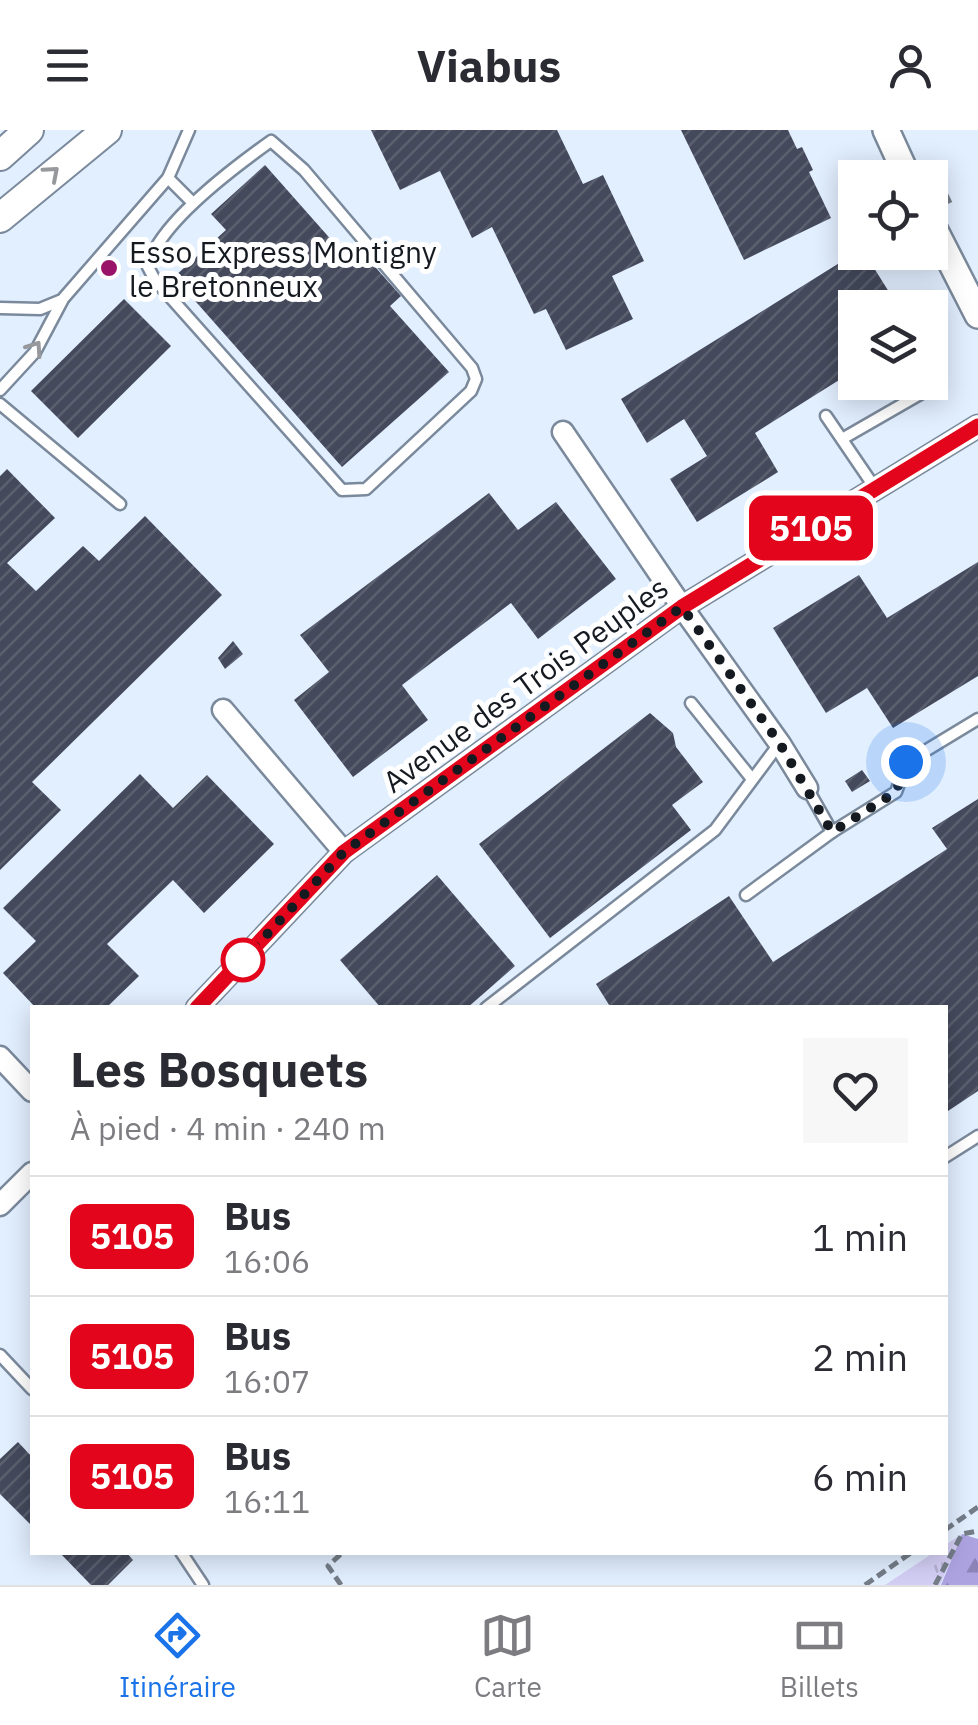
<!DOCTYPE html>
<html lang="fr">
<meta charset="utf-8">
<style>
:root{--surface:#fff;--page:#f7f7f7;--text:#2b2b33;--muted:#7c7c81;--line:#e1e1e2;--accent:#1a73e8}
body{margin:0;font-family:"IBM Plex Sans",sans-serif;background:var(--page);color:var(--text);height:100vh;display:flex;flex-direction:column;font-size:38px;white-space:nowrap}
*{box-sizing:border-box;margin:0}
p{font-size:32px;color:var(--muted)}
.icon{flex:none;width:55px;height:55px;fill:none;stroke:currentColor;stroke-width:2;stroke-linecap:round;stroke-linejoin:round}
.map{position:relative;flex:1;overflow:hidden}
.drawer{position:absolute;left:30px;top:875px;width:918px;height:550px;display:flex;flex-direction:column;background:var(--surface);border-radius:0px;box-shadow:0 5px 25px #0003}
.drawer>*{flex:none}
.badge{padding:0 20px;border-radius:15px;font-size:35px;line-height:65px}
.tools{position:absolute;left:838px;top:30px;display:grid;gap:20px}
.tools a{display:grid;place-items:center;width:110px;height:110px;border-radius:0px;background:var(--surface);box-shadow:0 5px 25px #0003;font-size:50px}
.you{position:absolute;width:50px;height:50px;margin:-25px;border:8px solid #fff;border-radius:50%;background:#1a73e8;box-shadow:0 0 0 15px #1a73e833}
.map>.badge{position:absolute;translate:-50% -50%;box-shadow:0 0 0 5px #fff}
.round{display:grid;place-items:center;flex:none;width:105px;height:105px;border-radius:0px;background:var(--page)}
.summary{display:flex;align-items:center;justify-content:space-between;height:170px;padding:0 40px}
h1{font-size:48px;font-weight:800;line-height:75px}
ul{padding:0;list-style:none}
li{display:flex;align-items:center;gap:30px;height:120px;padding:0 40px;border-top:2px solid var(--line)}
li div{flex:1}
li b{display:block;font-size:38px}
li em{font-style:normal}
li .badge{min-width:110px;font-weight:700;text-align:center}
header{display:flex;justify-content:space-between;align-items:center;height:130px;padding:0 40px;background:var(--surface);font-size:45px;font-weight:800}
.menu{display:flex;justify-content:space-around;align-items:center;height:140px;border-top:2px solid var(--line);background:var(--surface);font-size:28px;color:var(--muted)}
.menu a{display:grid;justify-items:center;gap:5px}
.menu .on{color:var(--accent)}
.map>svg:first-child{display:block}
</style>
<header><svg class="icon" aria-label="menu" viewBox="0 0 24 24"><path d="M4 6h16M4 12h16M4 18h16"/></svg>Viabus<svg class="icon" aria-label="person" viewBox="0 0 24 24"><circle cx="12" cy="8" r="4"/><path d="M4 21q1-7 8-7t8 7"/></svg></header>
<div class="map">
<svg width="978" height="1455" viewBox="0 0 978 1455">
<defs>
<pattern id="grass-tufts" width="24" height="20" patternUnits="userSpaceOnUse" patternTransform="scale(2.5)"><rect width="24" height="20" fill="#d3cef4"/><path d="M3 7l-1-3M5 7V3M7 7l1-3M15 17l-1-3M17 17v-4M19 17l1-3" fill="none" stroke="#b4b0d1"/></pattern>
<pattern id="forest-firs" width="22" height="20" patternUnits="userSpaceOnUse" patternTransform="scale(2.5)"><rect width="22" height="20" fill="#ada3e1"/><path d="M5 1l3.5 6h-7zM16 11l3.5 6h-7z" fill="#8c84b6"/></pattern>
<pattern id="building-hatch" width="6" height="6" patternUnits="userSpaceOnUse" patternTransform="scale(2.5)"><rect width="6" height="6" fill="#44495c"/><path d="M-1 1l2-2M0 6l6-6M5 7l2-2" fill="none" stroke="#5b606f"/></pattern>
</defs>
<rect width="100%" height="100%" fill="#e2efff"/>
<polygon fill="url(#grass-tufts)" points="962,1404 940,1455 885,1455 933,1423 945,1422 945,1415"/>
<polygon fill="url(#forest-firs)" points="962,1404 978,1409 978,1455 941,1455"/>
<g fill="url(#building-hatch)">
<polygon points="371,0 557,0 583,54 603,45 644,131 612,146 633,189 566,220 546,179 534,184 492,97 472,108 440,41 400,60"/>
<polygon points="681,0 788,0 797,19 802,17 813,40 809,42 831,88 744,130"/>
<polygon points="265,35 350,131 361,121 401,166 390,176 449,242 342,337 174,147 226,100 211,84"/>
<polygon points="857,122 864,122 899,178 855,178 855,240 755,303 778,342 697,392 670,349 707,326 684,289 647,313 621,269"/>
<polygon points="124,169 171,216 78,308 31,261"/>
<polygon points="7,339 55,388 7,433 36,461 83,416 99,431 145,386 222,465 32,652 61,680 0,740 0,346"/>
<polygon points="489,363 518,400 556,372 616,449 538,509 511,473 402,555 428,590 353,647 294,570 329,542 300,505"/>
<polygon points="978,432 978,546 893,598 867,558 826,583 773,498 859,445 887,488"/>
<polygon points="233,511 243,524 225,539 218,528"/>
<polygon points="650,583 673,603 676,617 703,652 672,675 691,700 550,808 479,714"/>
<polygon points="862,640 870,651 852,662 845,651"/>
<polygon points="140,644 173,678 207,645 274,714 204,783 173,750 107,814 139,846 106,878 36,878 3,843 36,811 3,778"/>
<polygon points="978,669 978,961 945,983 945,878 611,878 596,854 729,766 773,832 947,719 932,698"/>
<polygon points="437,745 515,836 467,878 381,878 340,830"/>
<polygon points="18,1312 32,1327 32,1396 0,1364 0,1329"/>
<polygon points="59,1422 126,1422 133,1430 108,1455 91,1455"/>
</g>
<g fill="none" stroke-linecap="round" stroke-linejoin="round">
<g stroke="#7a899b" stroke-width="15">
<g id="service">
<path d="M 271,11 L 304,40 L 472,238 L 476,249 L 471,261 L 366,359 L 342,360 L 155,150 L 148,137 C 157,94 236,36 271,11 Z"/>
<polyline points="168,48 193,73"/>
<polyline points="0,178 40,179 62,170 168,48 189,0"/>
<polyline points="0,260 35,222 62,171"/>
<polyline points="0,274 120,374"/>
<polyline points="826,286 875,358"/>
<polyline points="842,309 922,263"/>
<polyline points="691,573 752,649"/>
<polyline points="807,658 832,702"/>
<polyline points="746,765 832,702 896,662 907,632 978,589"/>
<polyline points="486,878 715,700 779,614"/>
<polyline points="945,1027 978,1006"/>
<polyline points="0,1225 32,1259"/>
<polyline points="181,1422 203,1455"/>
</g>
</g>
<g stroke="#7a899b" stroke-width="25">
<g id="minor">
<polyline points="563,302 682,477 780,614 807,658"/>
<polyline points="223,580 344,722"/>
<polyline points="197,878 344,722 682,477 978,296"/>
<polyline points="0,927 32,961"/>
<polyline points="0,1075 32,1043"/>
</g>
</g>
<g stroke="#7a899b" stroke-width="30">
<g id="tertiary">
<polyline points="886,0 908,48"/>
<polyline points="930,91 978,185"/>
</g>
</g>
<g stroke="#7a899b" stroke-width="32">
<g id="secondary">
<polyline points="0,26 29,0"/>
<polyline points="0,88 107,0"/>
</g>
</g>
<g stroke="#747d88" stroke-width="5" stroke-dasharray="10 5" stroke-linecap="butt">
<polyline points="933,38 950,73"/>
<polyline points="945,1400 978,1377"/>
<polyline points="341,1455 328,1436 343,1422"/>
<polyline points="865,1455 912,1422"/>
<polyline points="935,1455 962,1404 978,1401"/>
</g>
<use href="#service" stroke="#fff" stroke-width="10"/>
<use href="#minor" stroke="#fff" stroke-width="20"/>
<use href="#tertiary" stroke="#fff" stroke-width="25"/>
<use href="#secondary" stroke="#fff" stroke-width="28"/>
</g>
<defs><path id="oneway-chevron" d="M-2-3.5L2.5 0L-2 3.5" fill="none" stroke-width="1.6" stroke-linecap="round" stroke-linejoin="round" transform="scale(2.5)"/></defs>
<g stroke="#96989b">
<use href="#oneway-chevron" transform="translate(52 43) rotate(-41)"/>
<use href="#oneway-chevron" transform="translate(35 218) rotate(-56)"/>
</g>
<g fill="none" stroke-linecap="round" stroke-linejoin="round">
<g stroke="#fff" stroke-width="22">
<polyline id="line" points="197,878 344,722 682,477 978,296"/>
</g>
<use href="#line" stroke="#e3051b" stroke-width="15"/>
<polyline stroke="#151a21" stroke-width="10" stroke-dasharray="0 18" points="243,830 344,722 682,477 780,614 832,702 896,662 906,632"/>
</g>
<circle fill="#991469" stroke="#fff" stroke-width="4" cx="109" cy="138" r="10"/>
<circle fill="#fff" stroke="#e3051b" stroke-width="5" cx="243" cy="830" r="20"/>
<g text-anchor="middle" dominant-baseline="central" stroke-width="10" stroke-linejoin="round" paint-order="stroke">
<g font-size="30" fill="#151a21" stroke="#fff" text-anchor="start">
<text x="129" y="121">Esso Express Montigny<tspan x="129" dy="34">le Bretonneux</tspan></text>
</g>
<g font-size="30" fill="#151a21" stroke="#fff">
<text transform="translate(525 554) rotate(-36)">Avenue des Trois Peuples</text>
</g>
</g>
</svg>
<div class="tools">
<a><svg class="icon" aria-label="locate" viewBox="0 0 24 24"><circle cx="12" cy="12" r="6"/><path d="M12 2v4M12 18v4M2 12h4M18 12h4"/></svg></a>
<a><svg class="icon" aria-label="layers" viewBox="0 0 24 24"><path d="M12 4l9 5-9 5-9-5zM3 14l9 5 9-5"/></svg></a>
</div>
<div class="you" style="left:906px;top:632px"></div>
<b class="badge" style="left:811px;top:398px;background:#e3051b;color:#fff">5105</b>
<section class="drawer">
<div class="summary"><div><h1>Les Bosquets</h1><p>À pied · 4 min · 240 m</p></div><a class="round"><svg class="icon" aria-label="heart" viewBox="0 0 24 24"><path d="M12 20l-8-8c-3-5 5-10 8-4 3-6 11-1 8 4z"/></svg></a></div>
<ul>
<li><span class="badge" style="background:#e3051b;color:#fff">5105</span><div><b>Bus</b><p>16:06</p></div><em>1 min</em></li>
<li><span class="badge" style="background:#e3051b;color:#fff">5105</span><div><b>Bus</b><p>16:07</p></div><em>2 min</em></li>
<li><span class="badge" style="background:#e3051b;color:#fff">5105</span><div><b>Bus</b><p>16:11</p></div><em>6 min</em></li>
</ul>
</section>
</div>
<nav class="menu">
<a class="on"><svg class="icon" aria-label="directions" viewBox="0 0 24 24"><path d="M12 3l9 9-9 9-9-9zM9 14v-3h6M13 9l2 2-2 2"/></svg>Itinéraire</a>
<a><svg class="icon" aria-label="map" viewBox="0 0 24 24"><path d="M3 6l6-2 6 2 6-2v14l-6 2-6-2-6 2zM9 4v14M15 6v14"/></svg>Carte</a>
<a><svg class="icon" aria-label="tickets" viewBox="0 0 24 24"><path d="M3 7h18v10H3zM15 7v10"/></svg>Billets</a>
</nav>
